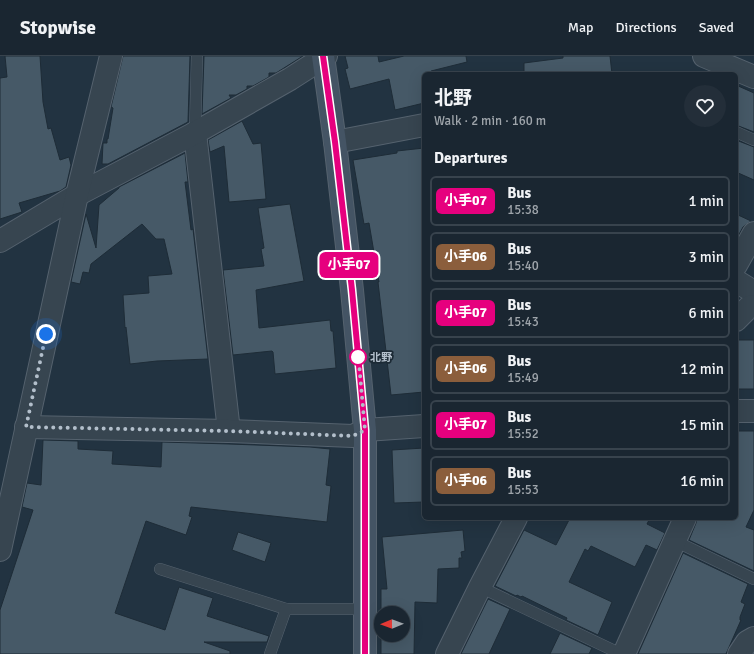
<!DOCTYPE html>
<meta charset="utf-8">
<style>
:root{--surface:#1a2631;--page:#232e39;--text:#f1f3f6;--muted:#9fa5ab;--line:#38434d}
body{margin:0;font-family:Signika,"Noto Sans JP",sans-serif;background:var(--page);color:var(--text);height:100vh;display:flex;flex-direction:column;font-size:15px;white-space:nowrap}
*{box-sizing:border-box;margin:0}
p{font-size:13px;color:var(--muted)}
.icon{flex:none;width:22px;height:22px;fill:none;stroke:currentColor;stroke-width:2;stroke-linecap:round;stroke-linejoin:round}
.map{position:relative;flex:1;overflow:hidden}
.sheet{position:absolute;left:422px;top:16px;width:316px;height:448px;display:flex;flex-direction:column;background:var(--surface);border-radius:6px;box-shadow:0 4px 16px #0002,0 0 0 1px var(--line)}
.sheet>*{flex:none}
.badge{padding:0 8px;border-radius:6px;font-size:14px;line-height:26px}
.needle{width:26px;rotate:269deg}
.tools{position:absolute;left:374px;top:550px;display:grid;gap:8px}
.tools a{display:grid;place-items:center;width:36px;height:36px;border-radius:50%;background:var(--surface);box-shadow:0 4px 16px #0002,0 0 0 1px var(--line);font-size:20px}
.you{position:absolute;width:20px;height:20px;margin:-10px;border:3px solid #fff;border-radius:50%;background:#1a73e8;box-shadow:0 0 0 6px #1a73e833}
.map>.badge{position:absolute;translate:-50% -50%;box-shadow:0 0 0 2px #fff}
h2{padding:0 12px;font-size:15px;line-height:36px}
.round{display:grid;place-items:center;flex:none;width:42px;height:42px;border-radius:21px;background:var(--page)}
.headline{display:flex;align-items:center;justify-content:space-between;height:68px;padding:0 12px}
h1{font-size:19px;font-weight:700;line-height:30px}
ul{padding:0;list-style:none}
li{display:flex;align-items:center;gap:12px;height:50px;margin:0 8px 6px;padding:0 4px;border:2px solid var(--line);border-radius:6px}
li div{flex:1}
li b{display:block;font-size:15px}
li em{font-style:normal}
li .badge{min-width:44px;font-weight:700;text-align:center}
header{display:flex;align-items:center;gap:24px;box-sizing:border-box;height:56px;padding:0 20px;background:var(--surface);border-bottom:1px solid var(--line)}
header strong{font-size:19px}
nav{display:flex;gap:22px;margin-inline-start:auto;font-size:14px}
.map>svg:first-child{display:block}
</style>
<header>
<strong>Stopwise</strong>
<nav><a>Map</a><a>Directions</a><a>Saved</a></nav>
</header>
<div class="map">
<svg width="754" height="598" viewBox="0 0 754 598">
<rect width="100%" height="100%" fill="#223341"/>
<g fill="#465967" stroke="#1e2c37">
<polygon points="5,0 40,0 43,46 48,73 51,72 60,104 69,101 71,109 66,131 60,135 19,147 22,156 0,163 0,22 7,21"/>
<polygon points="123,0 190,0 188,66 108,108 102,108 103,87 107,87 107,83 108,83 113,52 111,51"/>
<polygon points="204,0 303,0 276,17 269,17 269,21 253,30 247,30 247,33 236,39 229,39 231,42 202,58"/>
<polygon points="345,0 378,0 379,6 404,0 466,0 467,6 431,15 432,18 424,18 424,47 395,54 389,23 350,33 345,13 348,12"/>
<polygon points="563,0 610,0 612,18 524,18 524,7 563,2"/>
<polygon points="736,29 754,37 754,76 736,69"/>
<polygon points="242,65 253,88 261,87 266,143 229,146 224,90 210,96 208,84"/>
<polygon points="736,84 754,91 754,124 736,116"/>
<polygon points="424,92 424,336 391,339 378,226 379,226 369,167 364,168 353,104 397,97 397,95"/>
<polygon points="185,97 188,126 185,126 191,174 193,173 208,303 157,305 130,308 126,271 125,272 123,239 149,237 148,220 172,218 164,183 156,183 142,168 91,208 89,217 83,216 80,228 71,226 86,158 96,192 99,149 119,132 119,131"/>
<polygon points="290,148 304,225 256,234 259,272 330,264 331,275 333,275 336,312 275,318 273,296 272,295 233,299 223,214 264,210 261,193 264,192 258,152"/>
<polygon points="736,158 751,165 743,171 736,184"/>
<rect x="736" y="284" width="18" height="49"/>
<polygon points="736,375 754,375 754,454 746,471 754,474 754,515 689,484 696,467 697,462 736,462"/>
<polygon points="43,384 78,385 78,393 113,395 112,408 161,411 162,386 229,388 310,391 330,393 326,429 331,430 327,466 191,451 189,460 192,461 186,479 146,465 115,557 165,574 179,531 213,542 207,560 269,580 267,586 204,586 230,595 230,598 0,598 0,554 33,454 22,451 27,427 41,429"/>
<polygon points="424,392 424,446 394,447 392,394"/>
<polygon points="570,462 650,462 647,468 665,477 657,494 646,489 635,511 591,490 588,495 585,493 569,526 612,546 598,579 566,564 567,562 522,540 521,541 517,539 516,540 495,530 524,474 556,489"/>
<polygon points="463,474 465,495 461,496 462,502 459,502 459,512 438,513 437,547 415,546 414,598 381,598 381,576 381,579 403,579 403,557 381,556 381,533 387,533 382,481"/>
<polygon points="238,476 271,487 265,506 232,494"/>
<polygon points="683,497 748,528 741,546 745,548 740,561 740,564 741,564 726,598 638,598"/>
<polygon points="488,543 510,553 489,598 461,598"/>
<polygon points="560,577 592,592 589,598 550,598"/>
</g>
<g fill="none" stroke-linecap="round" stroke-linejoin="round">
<g stroke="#55626e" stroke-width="12">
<g id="service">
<polyline points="736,76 754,84"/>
<polyline points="195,77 197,0"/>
<polyline points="675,485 754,523"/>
<polyline points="160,513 286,553 366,553"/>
<polyline points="480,531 621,598"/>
<polyline points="270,598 286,553"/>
</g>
</g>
<g stroke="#55626e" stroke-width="24">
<g id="minor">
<polyline points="704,0 754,21"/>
<polyline points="195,77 229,375"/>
<polyline points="335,86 424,69"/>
<polyline points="0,185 77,139 195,77 290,23 326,0"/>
<polyline points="736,209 754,177"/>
<polyline points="736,225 754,236"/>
<polyline points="736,264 749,251 754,250"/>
<polyline points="26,371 229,375 353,380 365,374"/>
<polyline points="0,494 77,139 111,0"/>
<polyline points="447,598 480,531 516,462"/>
<polyline points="624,598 685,462"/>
<polyline points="739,598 747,586 754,582"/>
</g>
</g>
<g stroke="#55626e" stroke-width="24">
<g id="tertiary">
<polyline points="736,355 754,355"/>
<polyline points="365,374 424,370"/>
</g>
</g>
<g stroke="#55626e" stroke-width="24">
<polyline id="secondary" points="323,0 335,86 352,234 365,374 365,598"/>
</g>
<use href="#service" stroke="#374550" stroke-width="11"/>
<use href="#minor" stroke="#374550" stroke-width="22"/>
<use href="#tertiary" stroke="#374550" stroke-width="22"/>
<use href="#secondary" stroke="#445464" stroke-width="22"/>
</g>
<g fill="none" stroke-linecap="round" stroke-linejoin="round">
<g stroke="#fff" stroke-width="9">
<polyline id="line" points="323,0 335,86 352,234 365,374 365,598"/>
</g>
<use href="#line" stroke="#e6007e" stroke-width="6"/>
<polyline stroke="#b3bfcb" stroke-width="4" stroke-dasharray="0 7.2" points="46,278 26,371 229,375 353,380 365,374 358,296 358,301"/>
</g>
<circle fill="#fff" stroke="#e6007e" stroke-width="2" cx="358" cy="301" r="8"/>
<g text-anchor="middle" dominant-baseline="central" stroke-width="3.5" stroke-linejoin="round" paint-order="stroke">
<g font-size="11" font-weight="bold" fill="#b3bfcb" stroke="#1c2a35" text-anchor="start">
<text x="370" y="301">北野</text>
</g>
</g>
</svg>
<div class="tools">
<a><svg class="needle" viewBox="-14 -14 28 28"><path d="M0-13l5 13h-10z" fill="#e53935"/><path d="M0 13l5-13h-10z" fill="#9fa5ab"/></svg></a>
</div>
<div class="you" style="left:46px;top:278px"></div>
<b class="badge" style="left:349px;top:209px;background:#e6007e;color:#fff">小手07</b>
<section class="sheet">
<div class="headline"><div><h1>北野</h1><p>Walk · 2 min · 160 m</p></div><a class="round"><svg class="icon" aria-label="heart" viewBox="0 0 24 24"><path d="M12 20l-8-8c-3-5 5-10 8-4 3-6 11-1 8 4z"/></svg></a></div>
<h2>Departures</h2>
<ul>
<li><span class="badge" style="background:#e6007e;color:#fff">小手07</span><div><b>Bus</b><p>15:38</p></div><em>1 min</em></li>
<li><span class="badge" style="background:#8b5e3c;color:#fff">小手06</span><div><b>Bus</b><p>15:40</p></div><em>3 min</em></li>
<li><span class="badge" style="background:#e6007e;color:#fff">小手07</span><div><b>Bus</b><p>15:43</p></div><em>6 min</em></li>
<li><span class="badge" style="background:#8b5e3c;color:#fff">小手06</span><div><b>Bus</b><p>15:49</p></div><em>12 min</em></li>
<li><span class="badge" style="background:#e6007e;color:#fff">小手07</span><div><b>Bus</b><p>15:52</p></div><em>15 min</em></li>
<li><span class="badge" style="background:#8b5e3c;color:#fff">小手06</span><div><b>Bus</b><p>15:53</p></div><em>16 min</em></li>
</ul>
</section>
</div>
